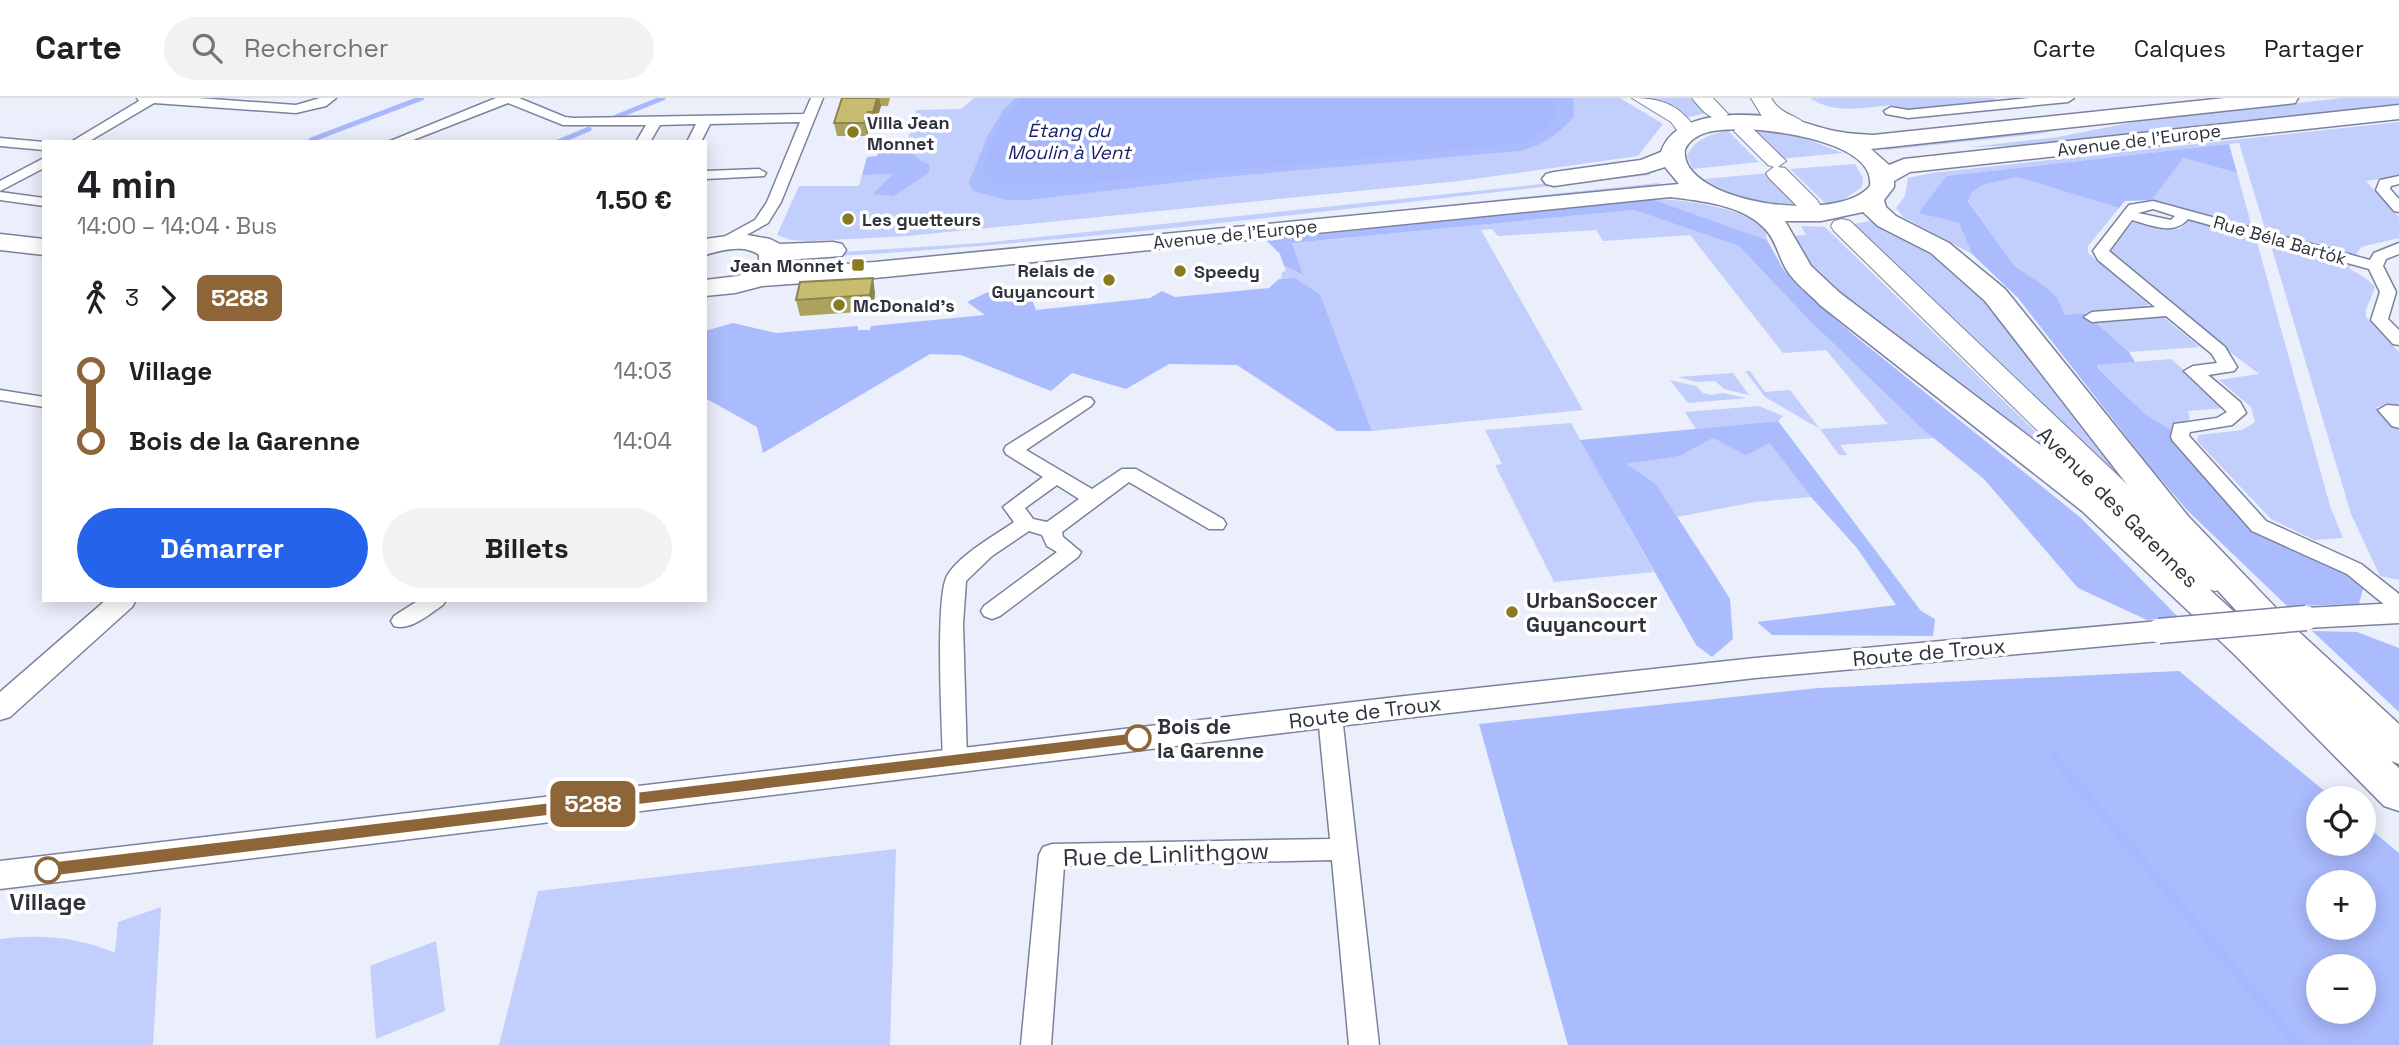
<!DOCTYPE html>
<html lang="fr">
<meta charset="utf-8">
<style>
:root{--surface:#fff;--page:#f2f2f2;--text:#202124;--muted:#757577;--line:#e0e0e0;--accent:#2563eb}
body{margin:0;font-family:"Space Grotesk",sans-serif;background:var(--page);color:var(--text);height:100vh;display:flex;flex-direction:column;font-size:26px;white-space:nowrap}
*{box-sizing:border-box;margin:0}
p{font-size:23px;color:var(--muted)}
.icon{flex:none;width:38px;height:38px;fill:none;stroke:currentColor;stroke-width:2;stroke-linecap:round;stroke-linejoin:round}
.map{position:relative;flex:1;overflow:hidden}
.sheet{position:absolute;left:42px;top:42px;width:665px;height:462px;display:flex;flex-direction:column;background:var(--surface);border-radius:0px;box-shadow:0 4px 18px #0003}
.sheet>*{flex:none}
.badge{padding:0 14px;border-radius:10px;font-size:24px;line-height:46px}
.buttons{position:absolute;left:2306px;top:688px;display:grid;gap:14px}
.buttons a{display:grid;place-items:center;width:70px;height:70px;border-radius:50%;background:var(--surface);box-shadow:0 4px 18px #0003;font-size:35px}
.map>.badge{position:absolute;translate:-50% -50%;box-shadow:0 0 0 4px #fff}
.legs{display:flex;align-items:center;gap:10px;height:77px;padding:0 35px;font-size:23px}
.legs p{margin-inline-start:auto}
.headline{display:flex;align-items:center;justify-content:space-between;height:119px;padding:0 35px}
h1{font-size:38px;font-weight:800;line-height:52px}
.cta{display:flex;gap:14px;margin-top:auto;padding:14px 35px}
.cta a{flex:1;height:80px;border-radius:42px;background:var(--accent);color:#fff;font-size:28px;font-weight:800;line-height:80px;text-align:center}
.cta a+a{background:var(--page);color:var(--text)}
ul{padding:0 35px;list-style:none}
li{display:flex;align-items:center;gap:24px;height:70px;font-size:26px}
li i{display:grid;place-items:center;width:10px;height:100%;margin:0 9px;background:currentColor}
li i::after{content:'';width:18px;height:18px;margin:-9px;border:5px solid;border-radius:50%;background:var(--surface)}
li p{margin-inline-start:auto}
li:first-child i{background:linear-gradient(#0000 50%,currentColor 0)}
li:last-child i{background:linear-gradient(currentColor 50%,#0000 0)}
header{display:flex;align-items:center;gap:42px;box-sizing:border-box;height:98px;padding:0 35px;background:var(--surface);border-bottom:2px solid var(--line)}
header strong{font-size:33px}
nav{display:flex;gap:38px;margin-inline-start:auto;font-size:24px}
.search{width:490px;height:63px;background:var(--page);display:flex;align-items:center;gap:18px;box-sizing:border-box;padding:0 24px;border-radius:38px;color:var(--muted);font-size:26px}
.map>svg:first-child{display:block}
</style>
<header>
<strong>Carte</strong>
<div class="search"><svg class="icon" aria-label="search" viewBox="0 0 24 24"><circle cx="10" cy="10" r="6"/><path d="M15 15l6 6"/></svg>Rechercher</div>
<nav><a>Carte</a><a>Calques</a><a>Partager</a></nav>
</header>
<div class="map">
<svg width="2399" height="947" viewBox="0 0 2399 947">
<rect width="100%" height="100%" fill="#ebeffb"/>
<g fill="#c2cefb">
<polygon points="974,0 1620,0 1663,26 1638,58 1459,83 908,138 811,143 791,142 777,137 799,88 859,88 862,77 881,76 902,64 916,12 961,11"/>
<polygon points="1649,0 1690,0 1705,15 1686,20"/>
<path d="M 1810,0 L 1994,0 L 1998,3 L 1902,13 L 1893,7 C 1865,9 1835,17 1810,0 Z"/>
<polygon points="2342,0 2399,0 2399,11 2044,47 1970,49 2058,39 2139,23"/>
<polygon points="2399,24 2399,78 2366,83 2399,119 2399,140 2361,149 2354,160 2266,134 2239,45 1946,78 1920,115 1959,125 1972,156 1903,119 1896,110 1905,98 1908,80 1932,75"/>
<polygon points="2066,30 2039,36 1886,52 1881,48"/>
<polygon points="1749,32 1796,37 1843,55 1778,61"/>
<path d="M 1728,33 L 1759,64 L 1693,71 L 1687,59 C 1693,41 1711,36 1728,33 Z"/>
<polygon points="2182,60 2237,75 2252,129 2152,102"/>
<polygon points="1855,66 1863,80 1862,89 1843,102 1826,106 1790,71"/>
<path d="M 1646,72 L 1651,77 C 1368,107 1086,145 802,160 L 795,157 L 982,145 L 1533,87 Z"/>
<path d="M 1770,75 L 1804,108 C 1768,106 1735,101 1704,81 Z"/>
<polygon points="2019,79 2119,110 2088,148 2088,155 2148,206 2145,210 2065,217 2057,199 2046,189 2014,169 1968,102 1972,94 1983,87"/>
<polygon points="1658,85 1662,89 1616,91 1025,154 1009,153"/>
<path d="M 1652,101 C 1684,101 1739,109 1765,130 L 1767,142 Z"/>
<polygon points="1634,112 1739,148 1807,220 1935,340 1840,347 1847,357 1839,357 1820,331 1765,299 1745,273 1750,273 1765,294 1790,292 1820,331 1888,326 1826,252 1783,255 1690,137 1603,143 1596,132 1498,138 1492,131 1481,132 1583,312 1372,333 1320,196 1295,180 1281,181 1282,174 1286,173 1284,168 1302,177 1292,145"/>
<polygon points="2190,121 2255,137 2330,408 2343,440 2314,442 2271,421 2197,343 2199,337 2242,332 2255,324 2251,309 2219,282 2259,276 2144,188 2110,154 2134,123 2180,131"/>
<polygon points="1873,122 1943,159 1988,203 2163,427 1850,127"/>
<polygon points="1801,128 1825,129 2133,429 1803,166 1793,138 1806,137"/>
<path d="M 2269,141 L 2352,166 L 2349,170 C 2359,177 2368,180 2375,189 L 2366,212 L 2366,219 L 2399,254 L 2399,307 L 2376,309 L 2399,333 L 2399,482 L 2380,478 L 2351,416 Z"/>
<polygon points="2157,217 2163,219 2200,249 2129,254 2093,222"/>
<polygon points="2171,261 2227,310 2188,313 2190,321 2177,327 2177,335 2145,316 2096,267"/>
<polygon points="1733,275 1749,297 1724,291 1715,283 1697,284 1678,279"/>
<polygon points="1670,282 1696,288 1703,295 1711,297 1723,295 1746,300 1688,305"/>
<polygon points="1759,308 1783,318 1778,323 1696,331 1685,314"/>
<polygon points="1571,325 1654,474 1554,484 1495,367 1502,366 1485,332"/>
<polygon points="1713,340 1746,356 1770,344 1811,399 1755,404 1677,419 1655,385 1625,366 1680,358"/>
<polygon points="896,751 890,947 499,947 538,793"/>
<path d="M 161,809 L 153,947 L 0,947 L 0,841 C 40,836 77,839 115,855 L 118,824 Z"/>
<polygon points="436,843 445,913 376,941 370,868"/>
</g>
<g fill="#aabbfe" fill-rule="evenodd">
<path d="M 1016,0 L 1021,0 L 1000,24 L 997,88 L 1073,87 L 1526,46 L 1557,13 L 1549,0 L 1573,0 L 1574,19 C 1555,38 1546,46 1519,53 L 1223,79 L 1028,102 L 1007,102 L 973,93 L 969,84 L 988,37 L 1004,11 Z"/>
<polygon points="915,39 911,54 922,64 929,66 929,75 893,98 873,96 893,76 862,77 867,59 877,58 880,50 877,42"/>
<polygon points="2229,46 2237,75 2183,60 2152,102 2125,103 2119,110 2018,79 1983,87 1972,94 1968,103 2014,168 2046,189 2057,199 2065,217 2085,215 2129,254 2135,264 2097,267 2098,270 2145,316 2180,337 2247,428 2343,475 2363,491 2359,506 2287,508 2188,413 2151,370 2018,200 1972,156 1959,125 1919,115 1946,78"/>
<polygon points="1652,101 1767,142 1783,171 1802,192 1855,238 2081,420 2178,519 2147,522 2078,490 1984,381 1925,333 1807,220 1739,148 1634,112 1292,145 1303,177 1284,168 1280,156 1266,142"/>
<polygon points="1295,180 1320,196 1372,333 1337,333 1237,267 1169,266 1126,291 1072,275 1051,293 961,257 930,256 763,355 757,329 705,300 705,233 733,225 776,235 858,228 858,232 870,232 871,228 985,217 967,204 988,194 1028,191 1036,212 1150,200 1162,193 1175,199 1269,190 1279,181"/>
<polygon points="1778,323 1921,513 1935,521 1933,538 1772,537 1757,524 1896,507 1857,450 1811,399 1770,345 1746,357 1713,340 1680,358 1626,366 1655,385 1715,477 1730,501 1733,541 1712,559 1696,547 1580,342"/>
<polygon points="2312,533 2357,534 2399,550 2399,614"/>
<path d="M 2179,573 L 2333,700 L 2319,700 L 2319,746 L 2364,746 L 2364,726 L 2399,755 L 2399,947 L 1568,947 L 1479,626 L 1818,590 ZM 2364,784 L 2364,830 L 2319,830 L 2319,784 ZM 2364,868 L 2364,914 L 2319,914 L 2319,868 Z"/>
</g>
<polygon fill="#a8b8fc" points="1021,0 1549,0 1557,13 1548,27 1526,46 1073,87 997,88 982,70 1000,24"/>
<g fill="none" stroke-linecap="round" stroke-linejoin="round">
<g stroke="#a8b8fc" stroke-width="5">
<polyline points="616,19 663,0"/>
<polyline points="311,42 422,0"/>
<polyline points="558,44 589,31"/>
</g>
<polyline stroke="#a8b8fc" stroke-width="9" points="2054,659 2298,947"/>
<g stroke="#7b829d" stroke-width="3">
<g id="minor">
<polygon points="137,0 198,0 296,7 320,0 336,0 326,8 296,15 154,5 88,44 71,44 139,3"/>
<polygon points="496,0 519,0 565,19 574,20 804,16 811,0 823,0 781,104 768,125 725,149 717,144 720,141 755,122 767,104 800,24 710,26 701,44 687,44 696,26 660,27 650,44 636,44 646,27 563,27 508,5 408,44 388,44"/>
<polygon points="2029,0 2074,0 2068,4 1908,20 1886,16 1884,13 1891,9 1908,12"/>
<polygon points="0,40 44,44 44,52 0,48"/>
<polygon points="44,60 44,70 0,93 0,83"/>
<polygon points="759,71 766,75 764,78 705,81 705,73"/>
<polygon points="2399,78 2399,86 2391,88 2390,91 2399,101 2399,114 2394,113 2376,92 2380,82"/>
<polygon points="0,94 44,100 44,108 0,102"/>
<path d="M 2153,103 L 2370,162 L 2374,155 L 2399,145 L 2399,156 L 2386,161 L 2383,168 L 2396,194 L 2388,221 L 2399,232 L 2399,247 L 2393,246 L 2371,222 L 2380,194 L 2369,171 L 2188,121 C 2174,138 2151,127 2132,122 L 2109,153 L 2225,249 L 2237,269 L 2234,273 L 2208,277 L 2240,304 L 2246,315 L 2232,327 L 2190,334 L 2189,338 L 2266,423 L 2361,466 L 2399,496 L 2399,515 L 2391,512 L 2347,476 L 2252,433 L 2173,343 L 2171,339 L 2174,326 L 2217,320 L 2227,314 L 2184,273 L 2193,268 L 2217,265 L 2212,256 L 2166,218 L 2092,224 L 2084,219 L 2092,214 L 2155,209 L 2098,162 L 2093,153 L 2129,107 ZM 2153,111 L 2175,118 L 2171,122 L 2138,115 Z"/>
<polygon points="0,292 44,299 44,309 0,302"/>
<path d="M 1085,299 L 1091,300 L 1094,304 L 1091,308 L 1026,352 L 1092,391 L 1122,371 L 1136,371 L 1223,421 L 1226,426 L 1223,431 L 1209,431 L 1129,384 L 1062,434 L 1063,439 L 1081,454 L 1078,459 L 1000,518 L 992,521 L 984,518 L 981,513 L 984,508 L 1057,454 L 1047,448 L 1042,437 L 1029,433 L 992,458 L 966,483 L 963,526 L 967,662 L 964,669 L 955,671 L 946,669 L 943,662 C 942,629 935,500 947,478 C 959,457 994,438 1014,424 L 1003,409 L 1043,379 L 1006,356 L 1004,352 L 1006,348 ZM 1057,387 L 1079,401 L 1047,424 L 1033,421 L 1025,410 Z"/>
<polygon points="2387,307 2399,308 2399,330 2392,328 2378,312"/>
<path d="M 419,502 L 446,502 L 443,507 C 429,516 411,533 394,528 L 391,523 L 394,518 Z"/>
<polygon points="1330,609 1338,612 1342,618 1379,947 1349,947 1332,762 1064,768 1051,947 1021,947 1039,757 1043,749 1052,746 1330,741 1318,618 1322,612"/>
</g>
</g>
<g stroke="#7b829d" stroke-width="3">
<g id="tertiary">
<polygon points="106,502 136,502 132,509 10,619 0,622 0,594"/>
<polygon points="2399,505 2399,525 2306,530 2296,527 2292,520 2296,513 2306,510"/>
<polygon points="2159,523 2169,526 2173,533 2169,540 2159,543 1755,580 1405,620 0,791 0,763 1405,598 1755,560"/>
</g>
</g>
<g stroke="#7b829d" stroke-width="2">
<g id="secondary">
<path d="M 1632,0 C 1664,0 1681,8 1699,35 L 1696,39 L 1682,39 L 1671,24 Z"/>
<path d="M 1692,0 L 1713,0 L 1728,16 L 1725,20 C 1710,24 1701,11 1692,0 Z"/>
<path d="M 1751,0 L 1771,0 C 1782,19 1797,15 1808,29 L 1805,33 L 1791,33 L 1763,20 Z"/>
<polygon points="1744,27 1751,29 1782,59 1786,63 1778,69 1785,70 1817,102 1820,107 1817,112 1801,112 1769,80 1766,75 1774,69 1768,67 1734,33 1737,29"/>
<polygon points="1842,121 1850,123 2170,427 2226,474 2231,482 2226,490 2215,493 2204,490 2148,441 1834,133 1831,128 1834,123"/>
</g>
</g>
<g stroke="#7b829d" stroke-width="3">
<g id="primary">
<path d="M 2225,0 L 2298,0 L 2295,5 L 2287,6 L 1871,51 L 1889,67 L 1904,61 L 2399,7 L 2399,21 L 1910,74 L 1894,83 L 1894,89 L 1884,102 L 1886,109 L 1896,118 L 1949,145 L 2005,191 L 2188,418 L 2298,533 L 2399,626 L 2399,666 L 2391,663 L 2399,670 L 2399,713 L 2384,708 L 2235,557 L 2082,413 L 1820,207 C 1809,195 1795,186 1786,171 C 1779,159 1776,143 1766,132 C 1744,107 1702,103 1670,99 L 875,180 L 762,188 L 735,195 L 705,198 L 705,182 L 738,178 L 759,166 L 759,157 C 744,146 722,152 705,157 L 705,141 L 742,136 L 770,141 L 780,146 L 833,144 L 842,146 L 846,152 L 842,158 L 785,162 L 783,170 L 875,164 L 1679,86 L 1665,69 L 1646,75 L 1554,88 L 1546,86 L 1542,81 L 1546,76 L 1554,74 L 1641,62 L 1661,54 C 1676,8 1756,15 1793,22 C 1809,25 1825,32 1841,34 C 1851,36 1862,36 1873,37 ZM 1744,31 C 1774,32 1876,44 1870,88 C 1837,128 1678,104 1685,51 C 1696,30 1723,32 1744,31 ZM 1863,114 L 1878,128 L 1931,155 L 1985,203 L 2164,434 L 2255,533 L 2106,397 L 1840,195 L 1811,168 L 1785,123 L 1821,123 Z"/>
<polygon points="0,136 44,141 44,157 0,152"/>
</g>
</g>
<use href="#minor" fill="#fff" fill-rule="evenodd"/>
<use href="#tertiary" fill="#fff" fill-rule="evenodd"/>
<use href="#secondary" fill="#fff" fill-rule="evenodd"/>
<use href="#primary" fill="#fff" fill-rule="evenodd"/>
<g stroke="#7b829d" stroke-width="27" stroke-linecap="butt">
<polyline id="tertiary-bridge" points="2159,533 2306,520"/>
</g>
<use href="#tertiary-bridge" stroke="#fff" stroke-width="24"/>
</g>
<g fill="#aca260">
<polygon points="842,0 890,0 888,8 881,8 875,27 870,27 867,38 837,38 834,25"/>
<polygon points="875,195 873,213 800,218 796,202"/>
</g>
<g fill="#8c844e">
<polygon points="877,0 879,0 881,8 875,27 873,14"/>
<polygon points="868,14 870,27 867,38 864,25"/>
<polygon points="873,180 875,195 873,213 870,197"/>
</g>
<g fill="#c8bc70" stroke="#8c844e" stroke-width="2">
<polygon points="842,0 877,0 873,14 868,14 864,25 834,25"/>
<polygon points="873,180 870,197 796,202 800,184"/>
</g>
<polygon fill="#8e6539" stroke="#fff" stroke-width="2" points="1138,634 1145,640 1138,646 48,779 42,777 40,772 42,767 48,764"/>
<g fill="#897b21" stroke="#fff" stroke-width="2.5">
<circle cx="853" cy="34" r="7"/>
<circle cx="848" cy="121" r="7"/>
<rect x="851" y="160" width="14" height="14" rx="3.5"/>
<circle cx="1180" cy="173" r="7"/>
<circle cx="1109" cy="182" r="7"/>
<circle cx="839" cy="207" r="7"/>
<circle cx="1512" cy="514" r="7"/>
</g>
<g fill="#fff" stroke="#8e6539" stroke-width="3.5">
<circle cx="1138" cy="640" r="12"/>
<circle cx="48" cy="772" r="12"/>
</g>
<g text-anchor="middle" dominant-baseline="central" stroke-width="7" stroke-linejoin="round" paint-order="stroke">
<g font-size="18" font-weight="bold" fill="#2f323d" stroke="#fff" text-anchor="start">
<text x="867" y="24">Villa Jean<tspan x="867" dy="21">Monnet</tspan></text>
<text x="862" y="121">Les guetteurs</text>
<text x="844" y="167" text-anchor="end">Jean Monnet</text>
<text x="1095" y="172" text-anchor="end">Relais de<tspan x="1095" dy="21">Guyancourt</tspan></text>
<text x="1194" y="173">Speedy</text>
<text x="853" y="207">McDonald's</text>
</g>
<g font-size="18" fill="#2f323d" stroke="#fff">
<text transform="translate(2139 42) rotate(-7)">Avenue de l'Europe</text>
<text transform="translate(1235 136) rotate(-6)">Avenue de l'Europe</text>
<text transform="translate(2280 142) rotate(16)">Rue Béla Bartók</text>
</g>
<g font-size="19" font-style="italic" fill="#1d216c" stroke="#fff">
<text x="1069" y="32">Étang du<tspan x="1069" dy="22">Moulin à Vent</tspan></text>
</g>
<g font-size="21" fill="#2f323d" stroke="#fff">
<text transform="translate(2118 409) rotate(45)">Avenue des Garennes</text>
<text transform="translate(1929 554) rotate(-5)">Route de Troux</text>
<text transform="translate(1365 614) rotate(-7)">Route de Troux</text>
</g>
<g font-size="21" font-weight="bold" fill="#2f323d" stroke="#fff" text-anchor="start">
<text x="1526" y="502">UrbanSoccer<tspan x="1526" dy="24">Guyancourt</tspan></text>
</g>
<g font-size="21" font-weight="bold" fill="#2f323d" stroke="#fff" text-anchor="start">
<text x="1157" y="628">Bois de<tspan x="1157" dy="24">la Garenne</tspan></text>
</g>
<g font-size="24" fill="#2f323d" stroke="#fff">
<text transform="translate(1166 756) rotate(-2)">Rue de Linlithgow</text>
</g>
<g font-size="24" font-weight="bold" fill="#2f323d" stroke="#fff">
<text x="48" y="803">Village</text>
</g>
</g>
</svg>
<div class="buttons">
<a><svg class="icon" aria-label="locate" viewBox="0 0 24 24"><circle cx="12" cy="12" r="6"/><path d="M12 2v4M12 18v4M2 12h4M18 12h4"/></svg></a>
<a>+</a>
<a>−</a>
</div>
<b class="badge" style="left:593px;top:706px;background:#8e6539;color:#fff">5288</b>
<section class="sheet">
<div class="headline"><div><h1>4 min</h1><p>14:00 – 14:04 · Bus</p></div><b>1.50 €</b></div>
<div class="legs"><svg class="icon" aria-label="walk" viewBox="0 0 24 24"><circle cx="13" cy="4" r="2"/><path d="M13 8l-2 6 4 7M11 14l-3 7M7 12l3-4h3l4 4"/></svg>3<svg class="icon" aria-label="forward" viewBox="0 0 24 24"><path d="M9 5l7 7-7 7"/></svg><b class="badge" style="background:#8e6539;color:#fff">5288</b></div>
<ul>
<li><i style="color:#8e6539"></i><b>Village</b><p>14:03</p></li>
<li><i style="color:#8e6539"></i><b>Bois de la Garenne</b><p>14:04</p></li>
</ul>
<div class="cta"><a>Démarrer</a><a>Billets</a></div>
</section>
</div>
